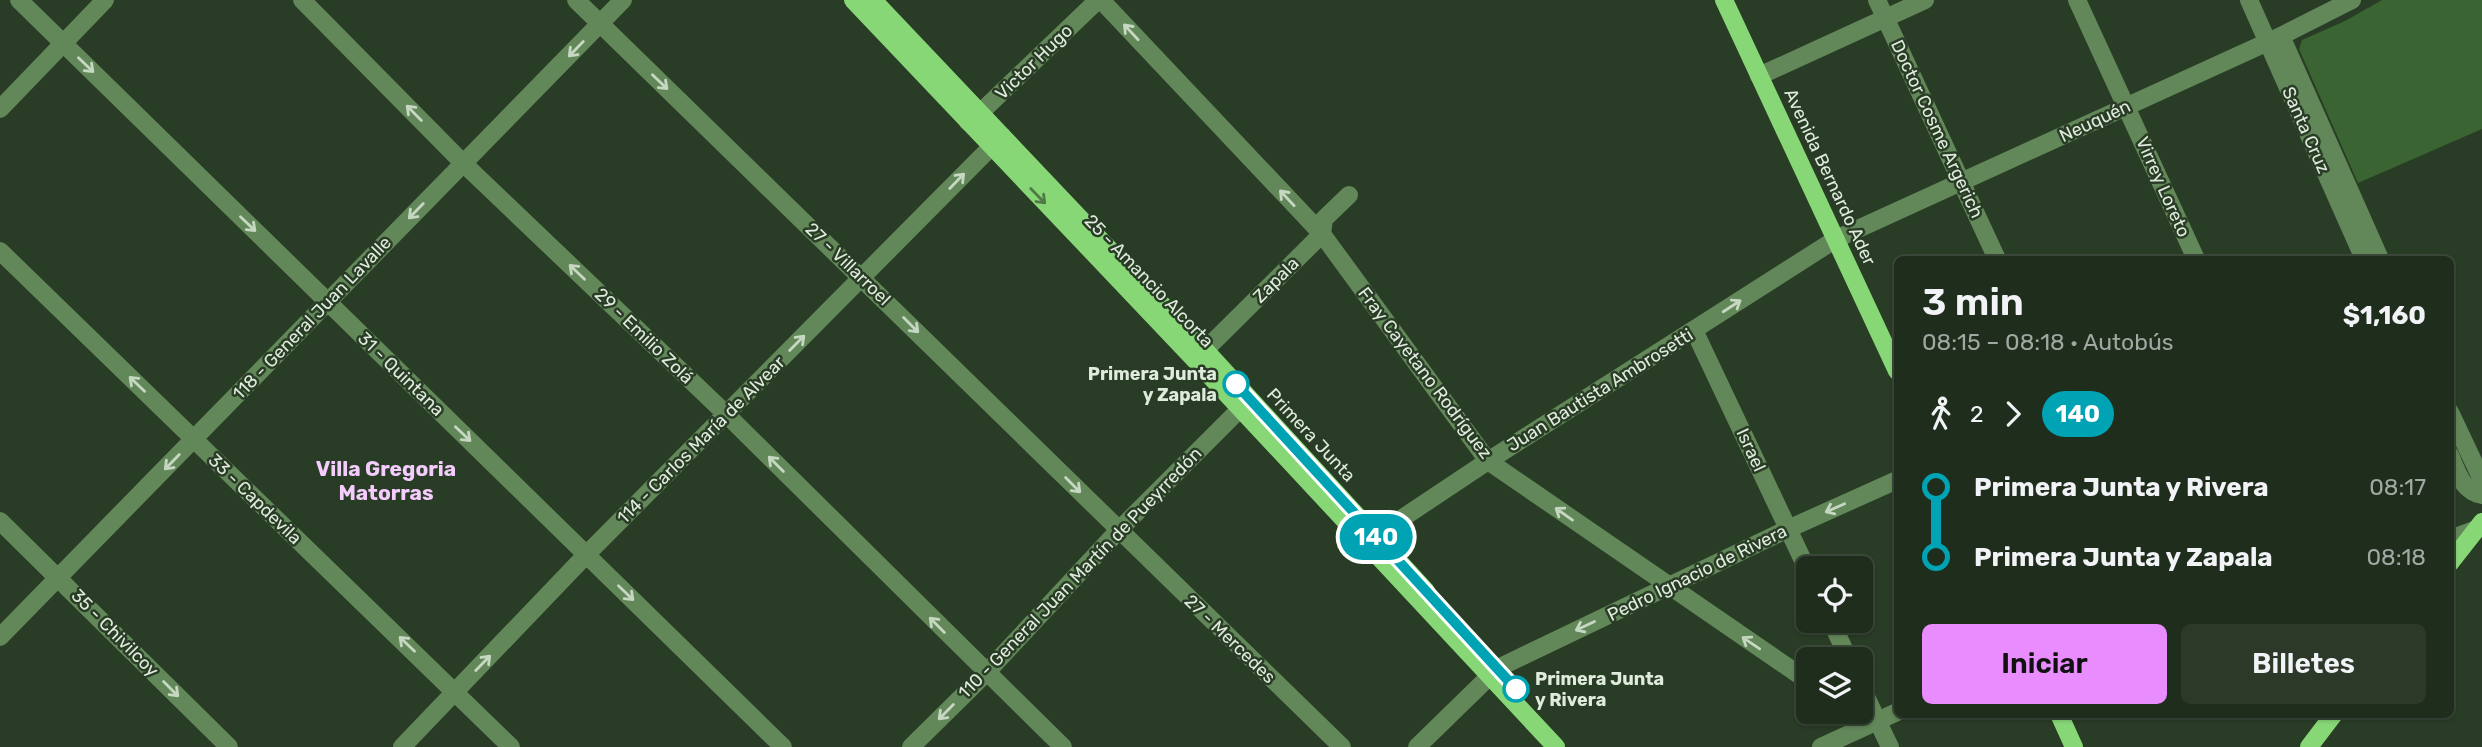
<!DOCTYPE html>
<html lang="es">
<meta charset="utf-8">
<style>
:root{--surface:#1f2d1c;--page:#2c3929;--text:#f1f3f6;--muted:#a1a8a3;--line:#3c493b;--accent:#e98dfe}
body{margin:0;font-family:Rubik,sans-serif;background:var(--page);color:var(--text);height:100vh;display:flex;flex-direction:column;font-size:26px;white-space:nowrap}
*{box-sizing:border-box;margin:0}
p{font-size:23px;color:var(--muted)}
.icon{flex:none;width:38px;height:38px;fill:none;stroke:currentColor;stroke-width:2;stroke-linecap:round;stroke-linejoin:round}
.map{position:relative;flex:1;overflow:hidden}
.side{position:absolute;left:1894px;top:256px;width:560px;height:462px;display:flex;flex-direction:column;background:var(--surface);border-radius:10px;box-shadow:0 2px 5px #0004,0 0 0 2px var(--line)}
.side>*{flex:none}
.badge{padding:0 14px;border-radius:23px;font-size:24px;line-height:46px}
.buttons{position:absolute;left:1796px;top:556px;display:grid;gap:14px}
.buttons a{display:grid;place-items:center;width:77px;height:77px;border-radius:10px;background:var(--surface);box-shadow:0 2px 5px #0004,0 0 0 2px var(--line);font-size:35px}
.map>.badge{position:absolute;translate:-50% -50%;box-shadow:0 0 0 4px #fff}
.legs{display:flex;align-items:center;gap:10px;height:77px;padding:0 28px;font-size:23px}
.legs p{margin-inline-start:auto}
.head{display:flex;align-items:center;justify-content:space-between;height:119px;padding:0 28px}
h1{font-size:38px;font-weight:600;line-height:52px}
.cta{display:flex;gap:14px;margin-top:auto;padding:14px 28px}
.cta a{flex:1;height:80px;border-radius:10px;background:var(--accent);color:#111;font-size:28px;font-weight:600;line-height:80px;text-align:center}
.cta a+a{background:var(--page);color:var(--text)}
ul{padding:0 28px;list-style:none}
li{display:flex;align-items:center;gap:24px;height:70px;font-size:26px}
li i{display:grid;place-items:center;width:10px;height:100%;margin:0 9px;background:currentColor}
li i::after{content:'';width:18px;height:18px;margin:-9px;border:5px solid;border-radius:50%;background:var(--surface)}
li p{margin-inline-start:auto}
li:first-child i{background:linear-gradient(#0000 50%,currentColor 0)}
li:last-child i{background:linear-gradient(currentColor 50%,#0000 0)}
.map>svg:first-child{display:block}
</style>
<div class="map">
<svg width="2482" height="747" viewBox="0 0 2482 747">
<rect width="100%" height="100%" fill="#293c25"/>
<polygon fill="#3a6431" points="2382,0 2482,0 2482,129 2358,183 2299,49 2302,40 2345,21"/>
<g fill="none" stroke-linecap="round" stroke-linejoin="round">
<g stroke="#628759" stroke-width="18">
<polyline points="19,0 783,747"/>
<polyline points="302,0 463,163 727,415 1063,747"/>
<polyline points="576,0 1342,747"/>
<polyline points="1101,0 1322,234 1488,461 1808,681"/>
<polyline points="1877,0 1997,259"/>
<polyline points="2077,0 2196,259"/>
<polyline points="2249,0 2364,259"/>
<polyline points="2281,36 2380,259"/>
<polyline points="1759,76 1925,0"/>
<polyline points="0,109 105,0"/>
<polyline points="968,122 981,112 1098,0"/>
<polyline points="0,251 511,747"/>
<polyline points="1694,330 1808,571"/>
<polyline points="1195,360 1322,234 1324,219 1349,195"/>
<polyline points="2450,412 2482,480"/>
<path d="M 2450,455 C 2458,473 2462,491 2482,495"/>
<polyline points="0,521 229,747"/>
<polyline points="2450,539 2477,529"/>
<polyline points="1365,543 1488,461 1836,239 2281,36 2352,0"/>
<polyline points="1831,621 1849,660"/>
<polyline points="0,637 623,0"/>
<polyline points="1860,684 1890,747"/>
<polyline points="402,747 586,555 1002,136"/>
<polyline points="911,747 986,673 1119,530 1240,409 1252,402"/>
<polyline points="1417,747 1498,668 1788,529 1897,480"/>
<polyline points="1821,747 1897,712"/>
</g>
<g stroke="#88d777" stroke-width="18">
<polyline points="853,0 1195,360 1556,747"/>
<polyline points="873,0 1205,350 1426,591"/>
<polyline points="1724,0 1897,371"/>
<polyline points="2450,563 2482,522"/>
<polyline points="2059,714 2074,747"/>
<polyline points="2309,747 2334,714"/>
</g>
</g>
<defs><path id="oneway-shaft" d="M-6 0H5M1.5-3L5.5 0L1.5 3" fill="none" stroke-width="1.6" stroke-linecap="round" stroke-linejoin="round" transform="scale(1.75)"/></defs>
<g stroke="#c6d7c2">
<use href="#oneway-shaft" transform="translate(1131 32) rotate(-133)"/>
<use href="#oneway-shaft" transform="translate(576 49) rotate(134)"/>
<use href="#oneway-shaft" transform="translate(86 65) rotate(44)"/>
<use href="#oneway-shaft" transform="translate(660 82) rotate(44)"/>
<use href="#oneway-shaft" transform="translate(414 113) rotate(-135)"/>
<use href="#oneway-shaft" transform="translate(957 181) rotate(-46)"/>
<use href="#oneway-shaft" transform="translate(1287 198) rotate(-133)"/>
<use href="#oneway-shaft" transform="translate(416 211) rotate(134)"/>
<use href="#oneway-shaft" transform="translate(248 224) rotate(44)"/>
<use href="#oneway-shaft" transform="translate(577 272) rotate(-136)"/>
<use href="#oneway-shaft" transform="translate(1732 306) rotate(-33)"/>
<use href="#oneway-shaft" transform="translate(911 325) rotate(45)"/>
<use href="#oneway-shaft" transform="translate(797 343) rotate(-45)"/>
<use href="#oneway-shaft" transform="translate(137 384) rotate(-136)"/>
<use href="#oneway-shaft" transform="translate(463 434) rotate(44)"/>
<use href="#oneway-shaft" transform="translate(172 462) rotate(134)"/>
<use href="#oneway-shaft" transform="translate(776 464) rotate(-135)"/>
<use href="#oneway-shaft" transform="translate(1073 485) rotate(45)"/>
<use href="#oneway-shaft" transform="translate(1835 508) rotate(156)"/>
<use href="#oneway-shaft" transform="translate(1564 514) rotate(-145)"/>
<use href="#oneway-shaft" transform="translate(626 593) rotate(44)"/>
<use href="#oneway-shaft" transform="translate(937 625) rotate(-135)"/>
<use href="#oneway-shaft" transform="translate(1585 626) rotate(155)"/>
<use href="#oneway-shaft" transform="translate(1751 643) rotate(-146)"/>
<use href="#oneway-shaft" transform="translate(407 644) rotate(-136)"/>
<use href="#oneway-shaft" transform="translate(483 663) rotate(-46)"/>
<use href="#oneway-shaft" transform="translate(171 689) rotate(45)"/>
<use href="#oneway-shaft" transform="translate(946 712) rotate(135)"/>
</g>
<use stroke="#4f7a46" href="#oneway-shaft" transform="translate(1038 196) rotate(46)"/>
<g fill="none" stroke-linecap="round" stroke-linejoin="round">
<g stroke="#fff" stroke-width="16">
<polyline id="line-1" points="1236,384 1516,689"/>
</g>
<use href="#line-1" stroke="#00a3b4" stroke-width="10"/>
</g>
<g fill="#fff" stroke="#00a3b4" stroke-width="3.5">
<circle cx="1236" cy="384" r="12"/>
<circle cx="1516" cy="689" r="12"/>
</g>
<g text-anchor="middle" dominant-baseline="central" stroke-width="5" stroke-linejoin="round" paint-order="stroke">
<g font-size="18" fill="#dfebdc" stroke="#293c25">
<text transform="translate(1034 62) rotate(-44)">Victor Hugo</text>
<text transform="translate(2095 121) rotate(-25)">Neuquén</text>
<text transform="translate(1937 129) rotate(65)">Doctor Cosme Argerich</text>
<text transform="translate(2306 130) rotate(66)">Santa Cruz</text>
<text transform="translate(1830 177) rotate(65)">Avenida Bernardo Ader</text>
<text transform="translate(2163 187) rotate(66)">Virrey Loreto</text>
<text transform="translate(848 264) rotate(44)">27 - Villarroel</text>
<text transform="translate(1276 280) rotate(-45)">Zapala</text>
<text transform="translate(1149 281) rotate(46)">25 - Amancio Alcorta</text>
<text transform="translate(312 318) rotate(-46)">118 - General Juan Lavalle</text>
<text transform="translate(644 336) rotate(44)">29 - Emilio Zolá</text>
<text transform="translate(1425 373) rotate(53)">Fray Cayetano Rodríguez</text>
<text transform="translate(401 374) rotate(44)">31 - Quintana</text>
<text transform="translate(1600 390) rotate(-32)">Juan Bautista Ambrosetti</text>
<text transform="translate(1311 435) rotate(47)">Primera Junta</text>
<text transform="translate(701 440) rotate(-45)">114 - Carlos María de Alvear</text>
<text transform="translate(1751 450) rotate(65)">Israel</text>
<text transform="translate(255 499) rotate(44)">33 - Capdevila</text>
<text transform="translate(1080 573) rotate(-46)">110 - General Juan Martín de Pueyrredón</text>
<text transform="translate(1697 573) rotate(-26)">Pedro Ignacio de Rivera</text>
<text transform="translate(115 633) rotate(45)">35 - Chivilcoy</text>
<text transform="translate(1230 639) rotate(44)">27 - Mercedes</text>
</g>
<g font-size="18" font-weight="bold" fill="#dfebdc" stroke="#293c25" text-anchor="end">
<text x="1217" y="374">Primera Junta<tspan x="1217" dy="21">y Zapala</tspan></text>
<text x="1535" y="679" text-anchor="start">Primera Junta<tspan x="1535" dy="21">y Rivera</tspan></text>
</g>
<g font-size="21" font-weight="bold" fill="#f5ccfe" stroke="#293c25">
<text x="386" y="468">Villa Gregoria<tspan x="386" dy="24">Matorras</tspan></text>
</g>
</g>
</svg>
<div class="buttons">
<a><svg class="icon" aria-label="locate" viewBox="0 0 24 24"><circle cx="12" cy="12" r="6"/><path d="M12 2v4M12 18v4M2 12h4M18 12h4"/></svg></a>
<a><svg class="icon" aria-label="layers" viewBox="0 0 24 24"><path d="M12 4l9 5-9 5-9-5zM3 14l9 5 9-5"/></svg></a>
</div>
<b class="badge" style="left:1376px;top:537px;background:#00a3b4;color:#fff">140</b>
<section class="side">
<div class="head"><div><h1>3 min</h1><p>08:15 – 08:18 · Autobús</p></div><b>$1,160</b></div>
<div class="legs"><svg class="icon" aria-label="walk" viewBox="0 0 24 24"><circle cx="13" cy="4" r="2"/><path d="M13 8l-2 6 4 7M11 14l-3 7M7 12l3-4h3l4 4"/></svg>2<svg class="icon" aria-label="forward" viewBox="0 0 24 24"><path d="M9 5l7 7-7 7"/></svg><b class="badge" style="background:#00a3b4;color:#fff">140</b></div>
<ul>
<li><i style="color:#00a3b4"></i><b>Primera Junta y Rivera</b><p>08:17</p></li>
<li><i style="color:#00a3b4"></i><b>Primera Junta y Zapala</b><p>08:18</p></li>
</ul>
<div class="cta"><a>Iniciar</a><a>Billetes</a></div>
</section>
</div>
